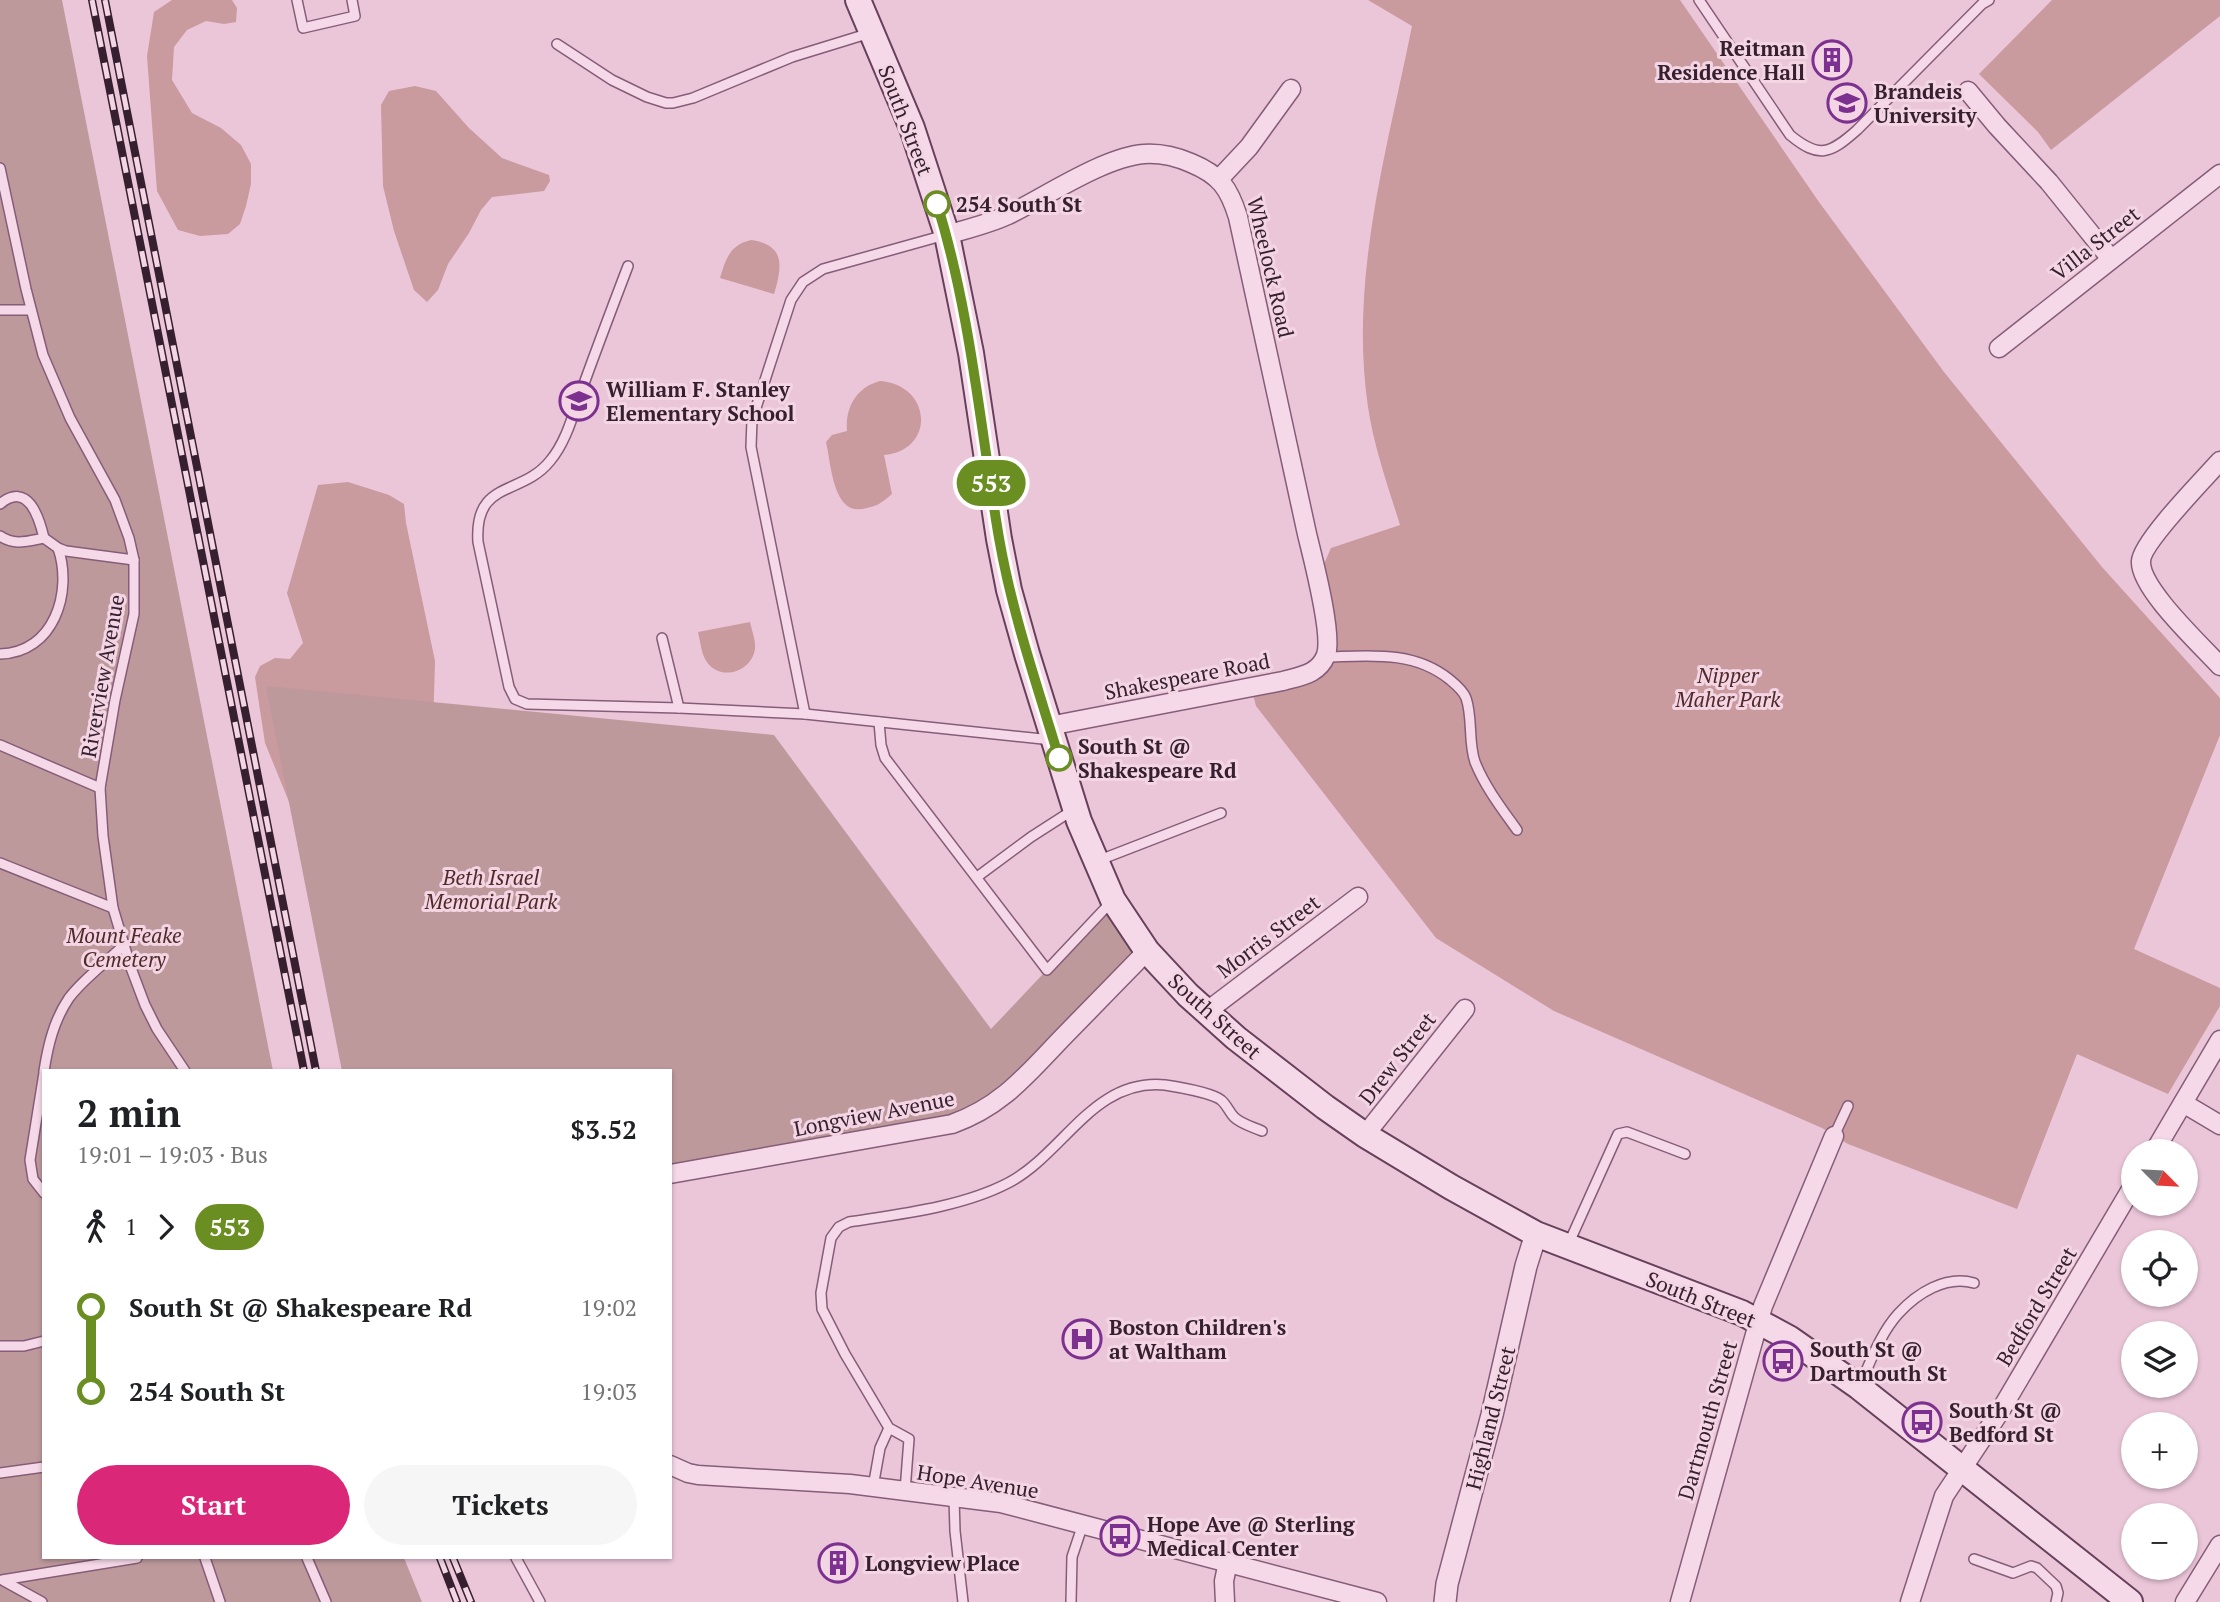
<!DOCTYPE html>
<meta charset="utf-8">
<style>
:root{--surface:#fff;--page:#f6f6f6;--text:#202124;--muted:#757577;--accent:#db2777}
body{margin:0;font-family:"PT Serif",serif;background:var(--page);color:var(--text);height:100vh;display:flex;flex-direction:column;font-size:26px;white-space:nowrap}
*{box-sizing:border-box;margin:0}
p{font-size:23px;color:var(--muted)}
.icon{flex:none;width:38px;height:38px;fill:none;stroke:currentColor;stroke-width:2;stroke-linecap:round;stroke-linejoin:round}
.map{position:relative;flex:1;overflow:hidden}
.panel{position:absolute;left:42px;top:1069px;width:630px;height:490px;display:flex;flex-direction:column;background:var(--surface);border-radius:0px;box-shadow:0 2px 5px #0004}
.panel>*{flex:none}
.badge{padding:0 14px;border-radius:23px;font-size:24px;line-height:46px}
.needle{width:46px;rotate:114deg}
.tools{position:absolute;left:2121px;top:1139px;display:grid;gap:14px}
.tools a{display:grid;place-items:center;width:77px;height:77px;border-radius:50%;background:var(--surface);box-shadow:0 2px 5px #0004;font-size:35px}
.map>.badge{position:absolute;translate:-50% -50%;box-shadow:0 0 0 4px #fff}
.legs{display:flex;align-items:center;gap:10px;height:77px;padding:0 35px;font-size:23px}
.legs p{margin-inline-start:auto}
.overview{display:flex;align-items:center;justify-content:space-between;height:119px;padding:0 35px}
h1{font-size:38px;font-weight:800;line-height:52px}
.primary-button{display:flex;gap:14px;margin-top:auto;padding:14px 35px}
.primary-button a{flex:1;height:80px;border-radius:42px;background:var(--accent);color:#fff;font-size:28px;font-weight:800;line-height:80px;text-align:center}
.primary-button a+a{background:var(--page);color:var(--text)}
ul{padding:0 35px;list-style:none}
li{display:flex;align-items:center;gap:24px;height:84px;font-size:26px}
li i{display:grid;place-items:center;width:10px;height:100%;margin:0 9px;background:currentColor}
li i::after{content:'';width:18px;height:18px;margin:-9px;border:5px solid;border-radius:50%;background:var(--surface)}
li p{margin-inline-start:auto}
li:first-child i{background:linear-gradient(#0000 50%,currentColor 0)}
li:last-child i{background:linear-gradient(currentColor 50%,#0000 0)}
.map>svg:first-child{display:block}
</style>
<div class="map">
<svg width="2220" height="1602" viewBox="0 0 2220 1602">
<rect width="100%" height="100%" fill="#ebc6d9"/>
<g fill="#c99a9e">
<polygon points="172,0 232,0 237,8 236,22 224,24 206,21 187,30 174,47 172,80 192,113 221,128 241,145 251,164 251,184 246,206 240,224 228,234 200,236 178,230 157,191 147,56 154,12"/>
<path d="M 1368,0 L 1680,0 L 1819,202 L 1944,372 L 2102,567 L 2220,698 L 2220,735 L 2134,949 L 2220,988 L 2220,1006 L 2168,1094 L 2077,1054 L 2017,1209 L 1848,1144 L 1822,1128 L 1554,1011 L 1436,938 L 1256,706 L 1251,687 L 1322,663 L 1317,580 L 1331,548 L 1400,525 C 1388,486 1374,447 1368,407 C 1349,278 1387,151 1412,26 Z"/>
<polygon points="2052,0 2220,0 2220,16 2051,150 2038,132 1979,74"/>
<polygon points="415,86 436,91 469,128 502,158 549,175 550,181 544,191 492,197 481,210 469,233 448,264 438,290 427,302 414,290 394,231 383,186 381,105 389,91"/>
<path d="M 751,240 C 786,245 782,267 774,294 L 720,278 C 726,258 730,245 751,240 Z"/>
<path d="M 880,381 C 932,385 936,450 884,455 L 892,494 C 880,504 878,506 862,509 C 833,514 831,463 826,442 L 832,435 L 847,431 C 845,407 857,387 880,381 Z"/>
<polygon points="348,482 389,495 404,504 406,523 435,661 433,729 292,809 265,743 255,677 260,666 275,658 290,659 303,643 287,593 318,485"/>
<path d="M 750,622 C 752,631 756,641 755,649 C 751,674 717,682 705,659 C 701,651 700,640 698,632 Z"/>
</g>
<g fill="#be999c">
<polygon points="0,0 62,0 273,1071 44,1071 44,1558 404,1558 422,1602 0,1602"/>
<polygon points="266,686 774,735 991,1029 1113,900 1147,951 990,1107 670,1174 670,1071 342,1071"/>
</g>
<g fill="none" stroke-linecap="round" stroke-linejoin="round">
<g stroke="#855d78" stroke-width="12">
<g id="service">
<polyline points="297,0 303,28 355,16 352,0"/>
<path d="M 1699,0 L 1790,135 C 1819,159 1830,154 1857,130 L 1982,4 L 1989,0"/>
<polyline points="557,44 612,80 647,97 666,103 673,103 693,98 792,57 870,33"/>
<polyline points="0,168 26,289 43,355 70,418 115,500 129,538 134,560 134,614 115,700 100,788 103,836 113,908 131,968 145,1005 157,1029 185,1071"/>
<path d="M 628,266 C 612,308 596,350 581,392 C 573,415 566,442 550,461 C 521,497 474,479 478,542 L 509,687 L 515,699 L 527,704 L 679,708 L 805,714 L 1052,740"/>
<polyline points="0,310 31,310"/>
<path d="M 0,504 C 28,481 39,517 44,538 C 28,541 14,546 0,536"/>
<polyline points="44,538 58,548 66,551 134,560"/>
<polyline points="662,638 679,708"/>
<path d="M 0,654 C 54,653 73,592 58,548"/>
<path d="M 1326,657 C 1368,656 1413,650 1449,679 C 1455,684 1463,690 1466,698 C 1473,718 1468,742 1475,762 C 1485,787 1502,809 1517,830"/>
<polyline points="805,714 751,447 752,420 791,300 803,282 823,269 945,235"/>
<polyline points="879,722 881,745 885,758 1047,970 1112,901"/>
<polyline points="0,745 100,788"/>
<polyline points="1097,861 1221,813"/>
<polyline points="0,863 113,908"/>
<polyline points="977,877 1031,837 1073,810"/>
<path d="M 44,1071 C 48,1045 54,1020 69,998 C 83,979 108,961 125,944"/>
<polyline points="44,1073 30,1160 33,1179 44,1193"/>
<polyline points="1834,1136 1848,1106"/>
<polyline points="1568,1245 1618,1134 1627,1132 1685,1154"/>
<polyline points="0,1346 24,1346 44,1341"/>
<path d="M 1859,1387 C 1870,1363 1880,1334 1898,1314 C 1917,1293 1946,1275 1974,1283"/>
<polyline points="0,1473 44,1467"/>
<polyline points="873,1487 880,1448 889,1428"/>
<path d="M 905,1491 L 909,1439 L 889,1428 L 845,1354 L 822,1309 L 821,1293 L 831,1238 L 839,1227 L 849,1222 C 900,1214 962,1207 1008,1183 C 1064,1154 1093,1078 1165,1085 C 1178,1087 1212,1093 1221,1100 C 1227,1105 1229,1112 1234,1117 C 1241,1124 1253,1127 1262,1131"/>
<polyline points="954,1498 955,1531 963,1602"/>
<polyline points="205,1558 220,1602"/>
<polyline points="307,1558 326,1602"/>
<polyline points="516,1558 540,1602"/>
<polyline points="1974,1559 2013,1573 2031,1566 2037,1568 2056,1586 2058,1593 2056,1602"/>
<polyline points="2,1580 137,1558"/>
<polyline points="4,1581 42,1602"/>
<polyline points="1071,1602 1072,1557 1083,1524"/>
</g>
</g>
<g stroke="#855d78" stroke-width="21">
<g id="minor">
<polyline points="1968,91 1997,126 2049,182 2111,259"/>
<polyline points="1219,179 1249,147 1291,89"/>
<path d="M 947,235 C 967,229 988,224 1008,215 C 1045,197 1104,157 1144,154 C 1159,153 1177,157 1191,163 C 1220,175 1229,188 1238,217 C 1261,323 1284,429 1307,534 C 1313,559 1333,634 1326,655 C 1319,674 1301,676 1283,681 L 1049,726"/>
<polyline points="1999,348 2220,174"/>
<path d="M 2220,461 C 2204,479 2142,542 2141,561 C 2139,588 2201,645 2220,666"/>
<polyline points="1206,1012 1358,897"/>
<polyline points="2183,1103 2220,1125"/>
<polyline points="1365,1135 1465,1009"/>
<polyline points="2154,1152 2220,1040"/>
<path d="M 670,1174 L 952,1124 C 1003,1106 1028,1073 1065,1035 C 1092,1007 1120,979 1147,951"/>
<polyline points="670,1465 688,1473 698,1475 850,1484 1001,1503 1377,1602"/>
<polyline points="1225,1602 1224,1581 1228,1562"/>
<polyline points="1680,1602 1763,1306 1834,1136"/>
<polyline points="1910,1602 1944,1496 1999,1413 2133,1186"/>
<polyline points="2185,1602 2220,1545"/>
</g>
</g>
<g stroke="#855d78" stroke-width="24">
<polyline id="tertiary" points="1445,1602 1447,1584 1492,1415 1526,1266 1536,1234"/>
</g>
<g stroke="#67405b" stroke-width="28">
<polyline id="secondary" points="858,0 912,128 947,235 971,353 999,539 1009,590 1027,654 1079,821 1113,900 1147,951 1188,995 1236,1038 1325,1107 1365,1135 1451,1187 1536,1234 1742,1313 1789,1338 1859,1387 2130,1602"/>
</g>
<use href="#service" stroke="#f6d9e8" stroke-width="9"/>
<use href="#minor" stroke="#f6d9e8" stroke-width="18"/>
<use href="#tertiary" stroke="#f6d9e8" stroke-width="21"/>
<use href="#secondary" stroke="#f6d9e8" stroke-width="24"/>
<g stroke="#362030" stroke-width="8">
<g id="rail">
<polyline points="92,0 304,1071"/>
<polyline points="105,0 316,1071"/>
<polyline points="440,1558 457,1602"/>
<polyline points="453,1558 471,1602"/>
</g>
</g>
<use href="#rail" stroke="#f3d5e4" stroke-width="5" stroke-dasharray="16" stroke-linecap="butt"/>
</g>
<g fill="none" stroke-linecap="round" stroke-linejoin="round">
<g stroke="#fff" stroke-width="16">
<path id="line-1" d="M 937,204 C 971,313 980,427 999,538 C 1012,613 1037,685 1059,758"/>
</g>
<use href="#line-1" stroke="#6b8e23" stroke-width="10"/>
</g>
<defs>
<g id="building-ring" transform="scale(2.0125)"><circle r="9.5" fill="#f3d5e4" stroke="#7c3190" stroke-width="1.5"/><path d="M-4-6H4V6H1V3H-1V6H-4ZM-2.5-4.3h1.7v1.8h-1.7ZM.8-4.3h1.7v1.8H.8ZM-2.5-1h1.7V.8h-1.7ZM.8-1h1.7V.8H.8Z" fill="#7c3190"/></g>
<g id="university-ring" transform="scale(2.0125)"><circle r="9.5" fill="#f3d5e4" stroke="#7c3190" stroke-width="1.5"/><path d="M0-5L7-2L0 1L-7-2ZM-4 1L0 2.5L4 1V4Q0 6-4 4Z" fill="#7c3190"/></g>
<g id="school-ring" transform="scale(2.0125)"><circle r="9.5" fill="#f3d5e4" stroke="#7c3190" stroke-width="1.5"/><path d="M0-5L7-2L0 1L-7-2ZM-4 1L0 2.5L4 1V4Q0 6-4 4Z" fill="#7c3190"/></g>
<g id="hospital-ring" transform="scale(2.0125)"><circle r="9.5" fill="#f3d5e4" stroke="#7c3190" stroke-width="1.5"/><path d="M-5-5h3v3.5h4V-5h3V5h-3V1.5h-4V5h-3Z" fill="#7c3190"/></g>
<g id="bus-ring" transform="scale(2.0125)"><circle r="9.5" fill="#f3d5e4" stroke="#7c3190" stroke-width="1.5"/><path d="M-5-6H5V4H4V6H2V4H-2V6H-4V4H-5ZM-3.5-4V0h7V-4ZM-3.5 1.2v1.5H-2V1.2ZM2 1.2v1.5H3.5V1.2Z" fill="#7c3190"/></g>
</defs>
<g fill-rule="evenodd">
<use href="#building-ring" x="1832" y="60"/>
<use href="#university-ring" x="1847" y="103"/>
<use href="#school-ring" x="579" y="401"/>
<use href="#hospital-ring" x="1082" y="1339"/>
<use href="#bus-ring" x="1783" y="1361"/>
<use href="#bus-ring" x="1922" y="1422"/>
<use href="#bus-ring" x="1120" y="1536"/>
<use href="#building-ring" x="838" y="1563"/>
</g>
<g fill="#fff" stroke="#6b8e23" stroke-width="3.5">
<circle cx="937" cy="204" r="12"/>
<circle cx="1059" cy="758" r="12"/>
</g>
<g text-anchor="middle" dominant-baseline="central" stroke-width="6" stroke-linejoin="round" paint-order="stroke">
<g font-size="21" font-weight="bold" fill="#362030" stroke="#f3d5e4" text-anchor="start">
<text x="1805" y="48" text-anchor="end">Reitman<tspan x="1805" dy="24">Residence Hall</tspan></text>
<text x="1874" y="91">Brandeis<tspan x="1874" dy="24">University</tspan></text>
<text x="606" y="389">William F. Stanley<tspan x="606" dy="24">Elementary School</tspan></text>
<text x="1109" y="1327">Boston Children's<tspan x="1109" dy="24">at Waltham</tspan></text>
<text x="1810" y="1349">South St @<tspan x="1810" dy="24">Dartmouth St</tspan></text>
<text x="1949" y="1410">South St @<tspan x="1949" dy="24">Bedford St</tspan></text>
<text x="1147" y="1524">Hope Ave @ Sterling<tspan x="1147" dy="24">Medical Center</tspan></text>
<text x="865" y="1563">Longview Place</text>
</g>
<g font-size="21" fill="#362030" stroke="#f3d5e4">
<text transform="translate(906 120) rotate(69)">South Street</text>
<text transform="translate(2095 243) rotate(-38)">Villa Street</text>
<text transform="translate(1271 267) rotate(77)">Wheelock Road</text>
<text transform="translate(102 676) rotate(-80)">Riverview Avenue</text>
<text transform="translate(1187 676) rotate(-11)">Shakespeare Road</text>
<text transform="translate(1268 936) rotate(-37)">Morris Street</text>
<text transform="translate(1215 1016) rotate(42)">South Street</text>
<text transform="translate(1397 1058) rotate(-52)">Drew Street</text>
<text transform="translate(874 1113) rotate(-11)">Longview Avenue</text>
<text transform="translate(1701 1299) rotate(22)">South Street</text>
<text transform="translate(2036 1306) rotate(-59)">Bedford Street</text>
<text transform="translate(1490 1418) rotate(-76)">Highland Street</text>
<text transform="translate(1707 1420) rotate(-74)">Dartmouth Street</text>
<text transform="translate(978 1481) rotate(9)">Hope Avenue</text>
</g>
<g font-size="21" font-weight="bold" fill="#362030" stroke="#f3d5e4" text-anchor="start">
<text x="956" y="204">254 South St</text>
<text x="1078" y="746">South St @<tspan x="1078" dy="24">Shakespeare Rd</tspan></text>
</g>
<g font-size="21" font-style="italic" fill="#512a28" stroke="#f3d5e4">
<text x="1728" y="675">Nipper<tspan x="1728" dy="24">Maher Park</tspan></text>
<text x="491" y="877">Beth Israel<tspan x="491" dy="24">Memorial Park</tspan></text>
<text x="124" y="935">Mount Feake<tspan x="124" dy="24">Cemetery</tspan></text>
</g>
</g>
</svg>
<div class="tools">
<a><svg class="needle" viewBox="-14 -14 28 28"><path d="M0-13l5 13h-10z" fill="#e53935"/><path d="M0 13l5-13h-10z" fill="#757577"/></svg></a>
<a><svg class="icon" aria-label="locate" viewBox="0 0 24 24"><circle cx="12" cy="12" r="6"/><path d="M12 2v4M12 18v4M2 12h4M18 12h4"/></svg></a>
<a><svg class="icon" aria-label="layers" viewBox="0 0 24 24"><path d="M12 4l9 5-9 5-9-5zM3 14l9 5 9-5"/></svg></a>
<a>+</a>
<a>−</a>
</div>
<b class="badge" style="left:991px;top:483px;background:#6b8e23;color:#fff">553</b>
<section class="panel">
<div class="overview"><div><h1>2 min</h1><p>19:01 – 19:03 · Bus</p></div><b>$3.52</b></div>
<div class="legs"><svg class="icon" aria-label="walk" viewBox="0 0 24 24"><circle cx="13" cy="4" r="2"/><path d="M13 8l-2 6 4 7M11 14l-3 7M7 12l3-4h3l4 4"/></svg>1<svg class="icon" aria-label="forward" viewBox="0 0 24 24"><path d="M9 5l7 7-7 7"/></svg><b class="badge" style="background:#6b8e23;color:#fff">553</b></div>
<ul>
<li><i style="color:#6b8e23"></i><b>South St @ Shakespeare Rd</b><p>19:02</p></li>
<li><i style="color:#6b8e23"></i><b>254 South St</b><p>19:03</p></li>
</ul>
<div class="primary-button"><a>Start</a><a>Tickets</a></div>
</section>
</div>
